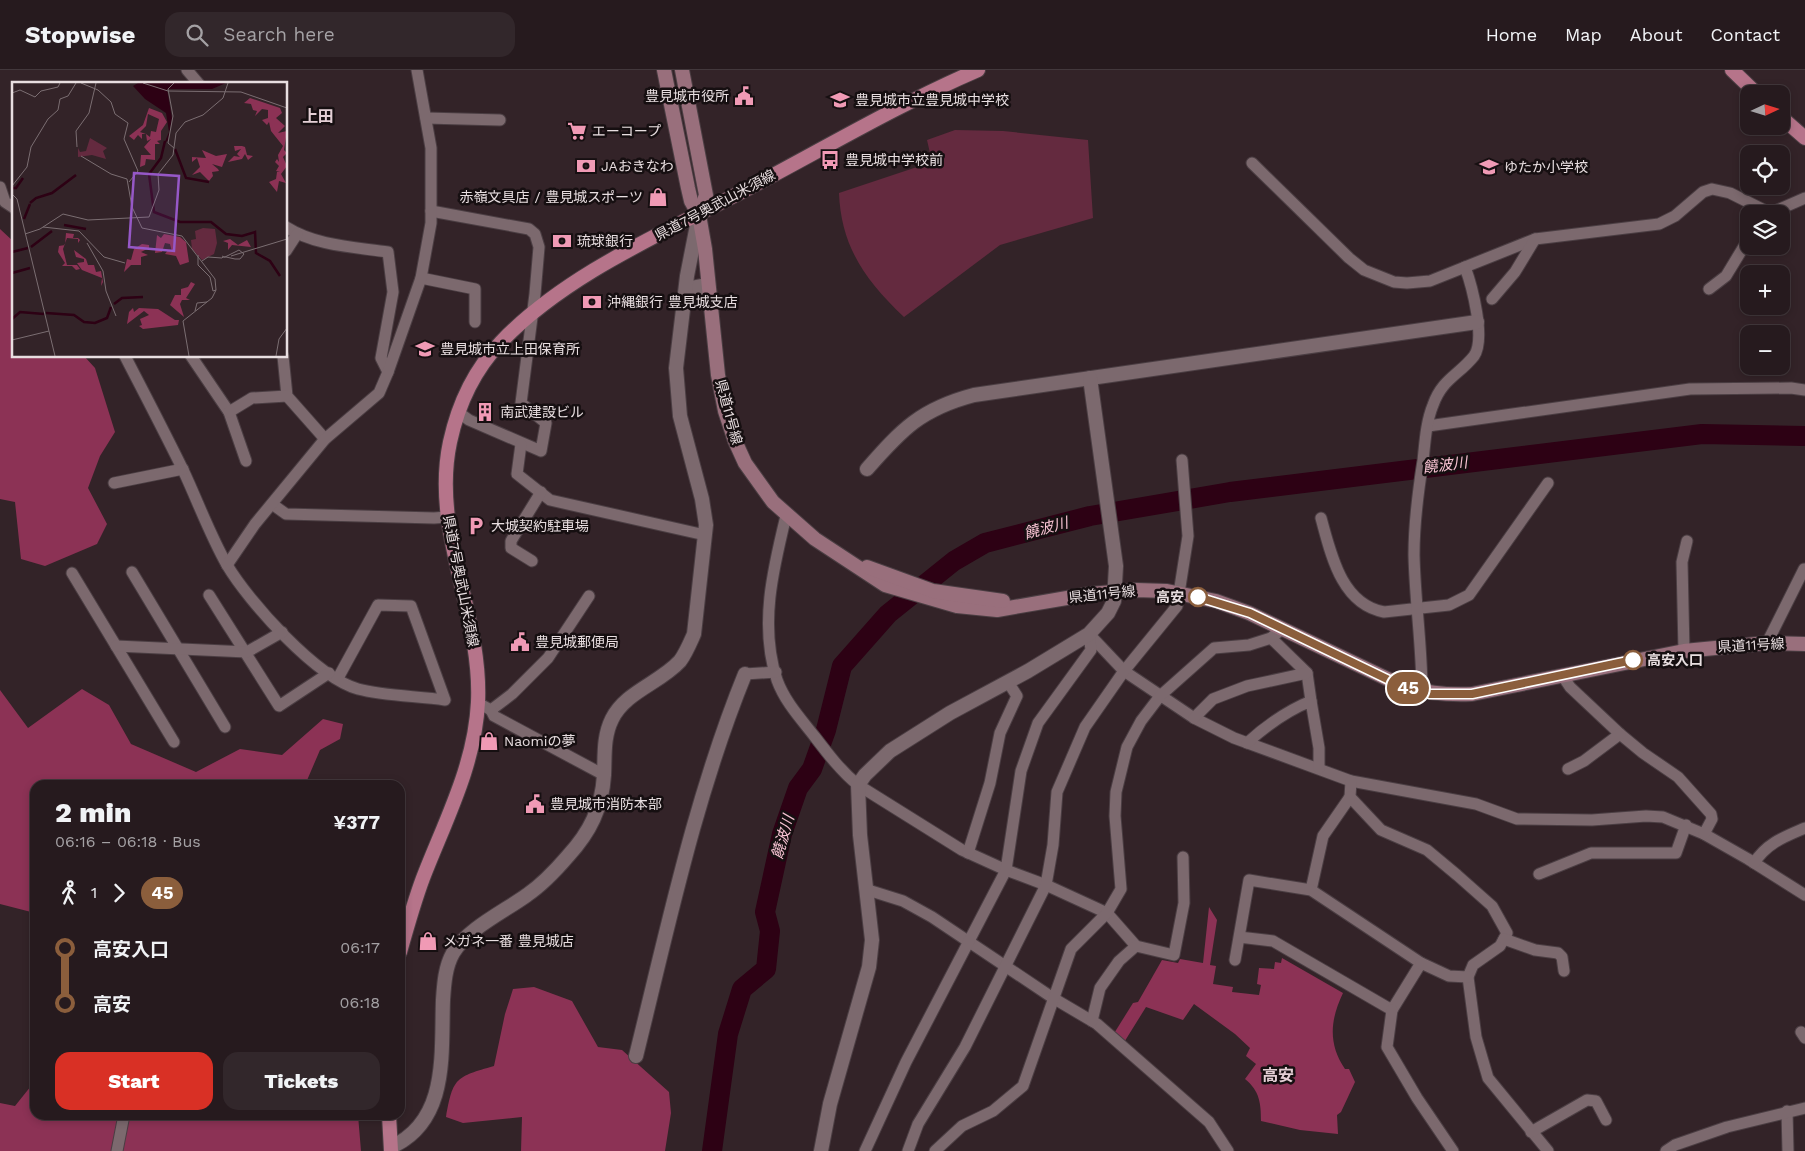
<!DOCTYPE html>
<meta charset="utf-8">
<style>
:root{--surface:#261a1e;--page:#32272b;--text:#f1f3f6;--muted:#a4a1a4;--line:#42383c;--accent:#d93025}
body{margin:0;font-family:"Work Sans","Noto Sans JP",sans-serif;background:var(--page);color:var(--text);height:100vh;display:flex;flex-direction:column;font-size:19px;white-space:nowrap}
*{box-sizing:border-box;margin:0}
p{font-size:16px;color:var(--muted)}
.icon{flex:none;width:28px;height:28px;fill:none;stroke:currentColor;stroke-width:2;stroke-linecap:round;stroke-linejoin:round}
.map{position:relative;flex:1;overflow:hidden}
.details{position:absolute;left:30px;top:710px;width:375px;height:340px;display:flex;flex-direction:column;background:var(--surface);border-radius:15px;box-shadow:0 2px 8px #0003,0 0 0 1px var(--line)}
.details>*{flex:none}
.badge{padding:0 10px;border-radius:16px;font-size:18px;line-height:32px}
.needle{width:32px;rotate:86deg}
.controls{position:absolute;left:1740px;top:15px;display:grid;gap:10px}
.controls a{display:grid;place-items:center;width:50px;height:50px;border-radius:10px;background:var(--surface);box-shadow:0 2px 8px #0003,0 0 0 1px var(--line);font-size:25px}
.map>.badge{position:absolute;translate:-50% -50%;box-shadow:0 0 0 2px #fff}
.legs{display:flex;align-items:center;gap:8px;height:55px;padding:0 25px;font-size:16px}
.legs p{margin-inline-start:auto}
.head{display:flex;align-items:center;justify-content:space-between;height:85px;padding:0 25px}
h1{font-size:28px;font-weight:800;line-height:38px}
.button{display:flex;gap:10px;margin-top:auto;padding:10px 25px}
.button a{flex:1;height:58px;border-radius:15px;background:var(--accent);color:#fff;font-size:20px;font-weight:800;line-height:58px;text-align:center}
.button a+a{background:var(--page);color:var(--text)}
ul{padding:0 25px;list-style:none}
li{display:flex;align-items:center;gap:18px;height:55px;font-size:19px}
li i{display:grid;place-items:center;width:8px;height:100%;margin:0 6px;background:currentColor}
li i::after{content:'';width:12px;height:12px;margin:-6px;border:4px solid;border-radius:50%;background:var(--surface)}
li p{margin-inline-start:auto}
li:first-child i{background:linear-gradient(#0000 50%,currentColor 0)}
li:last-child i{background:linear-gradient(currentColor 50%,#0000 0)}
header{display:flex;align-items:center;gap:30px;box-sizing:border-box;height:70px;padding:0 25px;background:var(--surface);border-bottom:1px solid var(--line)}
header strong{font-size:24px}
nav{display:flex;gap:28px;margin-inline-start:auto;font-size:18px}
.search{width:350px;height:45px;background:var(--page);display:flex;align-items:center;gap:12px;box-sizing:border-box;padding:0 18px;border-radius:15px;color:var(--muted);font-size:19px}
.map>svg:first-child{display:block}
</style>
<header>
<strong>Stopwise</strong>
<div class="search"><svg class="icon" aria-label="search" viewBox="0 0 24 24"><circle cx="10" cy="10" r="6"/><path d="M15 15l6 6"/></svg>Search here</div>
<nav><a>Home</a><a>Map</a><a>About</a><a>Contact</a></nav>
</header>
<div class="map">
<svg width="1805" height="1081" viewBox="0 0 1805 1081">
<rect width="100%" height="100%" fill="#332328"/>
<path fill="#642a3f" d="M 955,60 L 1003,61 L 1088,70 L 1093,148 L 1000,175 L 904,247 C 866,211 841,177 839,123 L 932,92 L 927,70 Z"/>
<g fill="#8c3255">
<polygon points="0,159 14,172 14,286 84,286 95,298 115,362 100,386 88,418 107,454 97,474 45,496 21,489 15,432 0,429"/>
<polygon points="82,619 109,635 131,674 196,702 240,679 282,685 323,649 343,654 340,669 320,680 305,715 35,715 35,843 0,834 0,620 28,658"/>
<path d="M 1209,837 L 1217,850 L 1210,895 L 1216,896 L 1213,914 L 1233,917 L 1232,922 L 1259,925 L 1261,915 L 1257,914 L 1259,898 L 1274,899 L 1275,892 L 1281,893 L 1282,888 L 1343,923 C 1330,950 1328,974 1345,999 L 1349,999 L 1355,1012 L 1341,1042 L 1337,1045 L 1338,1064 L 1300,1060 L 1261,1051 C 1261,1034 1260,1021 1245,1009 L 1256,994 L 1246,986 L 1250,978 L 1235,964 L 1194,934 L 1183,950 L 1146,937 L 1123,974 L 1113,965 L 1133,933 L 1138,932 L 1162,890 L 1178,893 L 1180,889 L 1203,893 Z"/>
<path d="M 534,917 L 572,931 L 598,977 L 622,980 L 669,1022 L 671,1043 L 665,1081 L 521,1081 L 522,1047 L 463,1053 L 446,1047 C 453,1007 456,1007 494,996 L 505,944 L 513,919 Z"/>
<polygon points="35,1011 35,1045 358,1045 361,1081 0,1081 0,1033 15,1036"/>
</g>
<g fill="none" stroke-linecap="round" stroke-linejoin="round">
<polyline stroke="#2d0114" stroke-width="20" points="712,1081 728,964 742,919 766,899 770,861 765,842 782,764 798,718 812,699 826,660 842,596 888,544 954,491 985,473 1090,446 1230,422 1702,364 1805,366"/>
<g stroke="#4b3e43" stroke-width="13">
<g id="minor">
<polyline points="187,0 199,14"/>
<polyline points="426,48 500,50"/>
<polyline points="1252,93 1349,188 1364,200 1394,212 1407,213 1430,211 1535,169 1659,154 1675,146 1703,122 1712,119 1730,123 1764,140 1773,142 1805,128"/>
<polyline points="0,117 5,132 14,138"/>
<polyline points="431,141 529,159 535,164 539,177 535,224 521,333 546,353 541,381 469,350 458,342"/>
<path d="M 286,157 C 316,176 354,177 388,182 L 393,222 L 381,288 L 388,302"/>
<polyline points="286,181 297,164"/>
<polyline points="421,208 475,219 475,252"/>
<polyline points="1709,219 1726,206 1749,168"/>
<polyline points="1492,229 1515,202 1535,169"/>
<path d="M 125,286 C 145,325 165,363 184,402 C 198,432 210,465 227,495 C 249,532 316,607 358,619 C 384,626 418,626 445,630 L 411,536 L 378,535 L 338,608"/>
<polyline points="191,286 229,342 246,391"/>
<polyline points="283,286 287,326 325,369"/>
<polyline points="229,342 252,328 287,326"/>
<polyline points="1428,356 1690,319 1791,318 1805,320"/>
<polyline points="521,374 517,404 550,430 705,465"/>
<polyline points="114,413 183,399"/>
<polyline points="272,434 286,444 434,448 447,447"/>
<path d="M 786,446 C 773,499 759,556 777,610 C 785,632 801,649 815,667 C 828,684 841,701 858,715 L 962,780 L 1006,800 L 1046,815 L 1107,843 L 1136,876 L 1174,885 L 1184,833 L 1183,787"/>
<path d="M 1321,448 C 1331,484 1341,534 1384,542 L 1449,535 L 1469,525 L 1548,413"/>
<polyline points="532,491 511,478 511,471 541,422"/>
<polyline points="227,495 255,454 325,369 379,323 388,302 421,208 431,153 431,78 417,0"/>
<polyline points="132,502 225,657"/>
<polyline points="72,503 174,672"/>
<polyline points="209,525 279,636 329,603"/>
<polyline points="1089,564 1124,601 1194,648 1234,668 1351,711 1476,734 1517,749 1592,750 1646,746 1663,747 1704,764 1748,789 1805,825"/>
<polyline points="1271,568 1307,603 1311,631"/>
<polyline points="1767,573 1804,499"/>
<polyline points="116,576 247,582 282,562"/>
<polyline points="1684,581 1682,492 1687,471"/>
<polyline points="745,604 776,602"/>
<polyline points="1562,605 1570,617 1620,664 1643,683 1678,707 1711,744 1712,749 1704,764"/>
<path d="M 1422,622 C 1422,577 1415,531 1414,485 C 1414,454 1418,422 1423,391 C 1425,372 1426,352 1433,335 C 1442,309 1459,305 1474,286 C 1486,269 1472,216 1465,197"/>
<polyline points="478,633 491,640 512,624 548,588 589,526"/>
<polyline points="491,640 494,646 604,705"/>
<polyline points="1194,648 1213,629 1247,616 1307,603"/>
<path d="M 1247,673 C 1267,655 1286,641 1311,631 L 1319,678 L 1319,698"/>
<polyline points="1568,699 1584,691 1620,664"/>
<polyline points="1351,711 1350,727 1381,760 1427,780 1457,805 1492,836 1507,863 1500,876 1473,895 1468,907 1476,967 1488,1008 1548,1081"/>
<polyline points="968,783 990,713 1000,663 1017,626 1008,612"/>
<path d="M 1754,793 C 1767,773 1784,767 1805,758"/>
<polyline points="1539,804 1591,783 1676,783 1686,755"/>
<polyline points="868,820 903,831 932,847 1053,928 1097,954 1209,1052 1228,1081"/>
<polyline points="1311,820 1323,766 1350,727"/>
<polyline points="1504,869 1535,880 1558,883 1562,887 1564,901"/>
<polyline points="1235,890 1249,810 1311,820 1421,893 1392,940 1273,871 1239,867"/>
<polyline points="1421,893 1449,906 1468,907"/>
<polyline points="1392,940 1387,977 1417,1028 1453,1081"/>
<polyline points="1092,951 1100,918 1119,891 1136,876"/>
<polyline points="1801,962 1805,968"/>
<polyline points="1787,1041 1788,1081"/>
<polyline points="1531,1062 1587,1030 1596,1031 1606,1050"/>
<polyline points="117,1081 124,1045"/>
<polyline points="865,1081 906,992 1006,800 1021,701 1038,653 1091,580 1089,564"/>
<polyline points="908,1081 918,1054 965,977 1046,815 1053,775 1057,722 1085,657 1124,601 1177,536 1188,466 1182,390"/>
<polyline points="935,1081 962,1056 993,1041 1023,1016 1071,879 1107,843 1121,819 1115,746 1116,722 1127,677 1141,651 1160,626 1214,578 1249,575 1271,568 1282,559"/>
<polyline points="1666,1081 1675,1075 1727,1057 1805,1038"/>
</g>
</g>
<g stroke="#4b3e43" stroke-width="16">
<g id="tertiary">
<polyline points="685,226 691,218 701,216 708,221 712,230"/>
<path d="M 867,399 C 902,359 921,339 974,325 L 1477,252"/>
<path d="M 636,986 C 668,857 695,727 745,604"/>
<path d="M 391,1077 C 449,1051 441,984 443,930 C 444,915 445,897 453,883 C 467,859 505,841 527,825 C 543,814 556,800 568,786 C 590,762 602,738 604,705 C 605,686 603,667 612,649 C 625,622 660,613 680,591 C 686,583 690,573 694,564 L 706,455 L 702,429 L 680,346 L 676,298 L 687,206 L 699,145"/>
<polyline points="821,1081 830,1034 869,897 872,870 860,765 858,715 865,705 890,681 950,643 1028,601 1089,564 1108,543 1114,531 1116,496 1090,308"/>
</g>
</g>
<g stroke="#4b3e43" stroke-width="16">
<g id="secondary">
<path d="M 664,0 L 688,118 L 691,131 L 699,145 L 705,179 L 718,305 L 725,341 L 735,371 L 745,393 L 773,432 L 815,469 L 885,515 L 957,536 L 997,540 L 1090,524 L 1136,520 L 1167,521 L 1216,531 L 1249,543 L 1396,613 C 1422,623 1445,625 1472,624 L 1684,581 L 1767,573 L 1805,574"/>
<polyline points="682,0 706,125 699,145"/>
<polyline points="867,497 933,521 1003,531"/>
</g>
</g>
<g stroke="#4b3e43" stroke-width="16">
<g id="primary">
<polyline points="1732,0 1757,24"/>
<polyline points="1781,47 1805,68"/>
<path d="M 400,882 C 407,857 414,832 423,808 C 445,751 475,695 478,632 C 482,544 431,461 450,372 C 458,335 474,300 501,272 C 567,203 666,162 749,118 C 825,78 899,34 978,0"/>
<polyline points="389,1045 391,1081"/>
</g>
</g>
<use href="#minor" stroke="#7c696e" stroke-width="11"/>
<use href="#tertiary" stroke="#7c696e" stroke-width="14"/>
<use href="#secondary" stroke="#996f7c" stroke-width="14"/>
<use href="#primary" stroke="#b6748a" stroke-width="14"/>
</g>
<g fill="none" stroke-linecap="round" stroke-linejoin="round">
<g stroke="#fff" stroke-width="11">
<polyline id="line-1" points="1198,527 1250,543 1389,610 1430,624 1472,624 1633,590"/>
</g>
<use href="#line-1" stroke="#8b5e3c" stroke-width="8"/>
</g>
<defs>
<g id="civic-bare" transform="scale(1.5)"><path d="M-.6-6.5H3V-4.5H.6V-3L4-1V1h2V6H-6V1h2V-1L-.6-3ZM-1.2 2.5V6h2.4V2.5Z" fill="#f09ab5" stroke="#160f11" stroke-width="2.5" paint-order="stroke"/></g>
<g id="school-bare" transform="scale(1.5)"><path d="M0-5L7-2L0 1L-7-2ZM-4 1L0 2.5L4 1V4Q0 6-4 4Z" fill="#f09ab5" stroke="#160f11" stroke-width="2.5" paint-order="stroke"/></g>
<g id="supermarket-bare" transform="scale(1.5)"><path d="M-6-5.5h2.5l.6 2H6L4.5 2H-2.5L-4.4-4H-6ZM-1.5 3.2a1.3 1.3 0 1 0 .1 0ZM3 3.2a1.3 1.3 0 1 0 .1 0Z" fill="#f09ab5" stroke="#160f11" stroke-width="2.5" paint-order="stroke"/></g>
<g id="bus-bare" transform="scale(1.5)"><path d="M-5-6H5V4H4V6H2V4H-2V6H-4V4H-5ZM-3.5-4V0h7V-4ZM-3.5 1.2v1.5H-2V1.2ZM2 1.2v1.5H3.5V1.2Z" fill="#f09ab5" stroke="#160f11" stroke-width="2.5" paint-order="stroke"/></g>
<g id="bank-bare" transform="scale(1.5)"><path d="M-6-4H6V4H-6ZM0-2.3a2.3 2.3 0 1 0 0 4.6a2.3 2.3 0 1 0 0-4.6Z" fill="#f09ab5" stroke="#160f11" stroke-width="2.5" paint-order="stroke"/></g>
<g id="shop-bare" transform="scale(1.5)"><path d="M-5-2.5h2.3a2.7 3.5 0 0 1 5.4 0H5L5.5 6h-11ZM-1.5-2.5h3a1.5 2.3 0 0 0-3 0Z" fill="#f09ab5" stroke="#160f11" stroke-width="2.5" paint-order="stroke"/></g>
<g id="building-bare" transform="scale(1.5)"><path d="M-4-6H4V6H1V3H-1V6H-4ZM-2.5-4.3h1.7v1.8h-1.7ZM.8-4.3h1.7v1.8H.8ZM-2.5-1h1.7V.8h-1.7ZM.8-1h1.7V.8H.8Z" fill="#f09ab5" stroke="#160f11" stroke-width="2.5" paint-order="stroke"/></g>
<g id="parking-bare" transform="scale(1.5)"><path d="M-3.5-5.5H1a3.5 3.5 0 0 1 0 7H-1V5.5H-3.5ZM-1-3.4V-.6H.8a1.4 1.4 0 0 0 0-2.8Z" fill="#f09ab5" stroke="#160f11" stroke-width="2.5" paint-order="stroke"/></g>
</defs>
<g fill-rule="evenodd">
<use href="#civic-bare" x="744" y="26"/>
<use href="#school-bare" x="840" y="30"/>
<use href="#supermarket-bare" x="577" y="61"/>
<use href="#bus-bare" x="830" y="90"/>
<use href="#bank-bare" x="586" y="96"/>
<use href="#school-bare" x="1489" y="97"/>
<use href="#shop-bare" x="658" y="127"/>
<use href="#bank-bare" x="562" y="171"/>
<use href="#bank-bare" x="592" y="232"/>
<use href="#school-bare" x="425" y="279"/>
<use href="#building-bare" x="485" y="342"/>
<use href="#parking-bare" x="476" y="456"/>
<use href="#civic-bare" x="520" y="572"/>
<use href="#shop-bare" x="489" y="671"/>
<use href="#civic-bare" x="535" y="734"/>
<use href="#shop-bare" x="428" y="871"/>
</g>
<g fill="#fff" stroke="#8b5e3c" stroke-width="2.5">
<circle cx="1198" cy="527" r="9"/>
<circle cx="1633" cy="590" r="9"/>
</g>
<g text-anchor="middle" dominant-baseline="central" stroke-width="5" stroke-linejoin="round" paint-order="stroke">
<g font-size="14" fill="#e8dee0" stroke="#160f11" text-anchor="start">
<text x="729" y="26" text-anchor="end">豊見城市役所</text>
<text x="855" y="30">豊見城市立豊見城中学校</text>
<text x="592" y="61">エーコープ</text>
<text x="845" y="90">豊見城中学校前</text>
<text x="601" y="96">JAおきなわ</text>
<text x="1504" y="97">ゆたか小学校</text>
<text x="643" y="127" text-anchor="end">赤嶺文具店 / 豊見城スポーツ</text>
<text x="577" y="171">琉球銀行</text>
<text x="607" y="232">沖縄銀行 豊見城支店</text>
<text x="440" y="279">豊見城市立上田保育所</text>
<text x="500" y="342">南武建設ビル</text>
<text x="491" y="456">大城契約駐車場</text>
<text x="535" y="572">豊見城郵便局</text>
<text x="504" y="671">Naomiの夢</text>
<text x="550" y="734">豊見城市消防本部</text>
<text x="443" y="871">メガネ一番 豊見城店</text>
</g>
<g font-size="14" fill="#e8dee0" stroke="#160f11">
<text transform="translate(715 135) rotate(-28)">県道7号奥武山米須線</text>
<text transform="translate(729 342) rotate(75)">県道11号線</text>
<text transform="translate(461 511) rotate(79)">県道7号奥武山米須線</text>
<text transform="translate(1102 524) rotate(-6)">県道11号線</text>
<text transform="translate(1751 575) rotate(-3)">県道11号線</text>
</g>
<g font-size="14" font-weight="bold" fill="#e8dee0" stroke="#160f11" text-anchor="end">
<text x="1184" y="527">高安</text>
<text x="1647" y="590" text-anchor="start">高安入口</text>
</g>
<g font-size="15" font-style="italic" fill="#f9c4d4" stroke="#160f11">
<text transform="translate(1445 395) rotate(-7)">饒波川</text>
<text transform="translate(1046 458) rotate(-15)">饒波川</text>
<text transform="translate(783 767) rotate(-74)">饒波川</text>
</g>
<g font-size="16" font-weight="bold" fill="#e4cfd5" stroke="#160f11">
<text x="318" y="46">上田</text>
<text x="1278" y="1005">高安</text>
</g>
</g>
<g transform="translate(12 12)">
<rect width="275" height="275" fill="#332328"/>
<path d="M 78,56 L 95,66 L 91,69 L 94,77 L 80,73 L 66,75 L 66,66 L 68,70 L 74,69 ZM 191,146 L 203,147 L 205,161 L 202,172 L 190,178 L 180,167 L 179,158 L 184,157 L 183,149 Z" fill="#642a3f"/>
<path d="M 238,16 L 268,26 L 270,31 L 264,36 L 273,44 L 266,51 L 275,49 L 272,68 L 275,71 L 271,75 L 275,84 L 269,92 L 274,101 L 267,99 L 265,110 L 257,100 L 264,97 L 265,90 L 268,90 L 264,89 L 267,84 L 263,80 L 265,77 L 267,80 L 266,73 L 271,64 L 259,49 L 257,40 L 255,43 L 250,38 L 256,36 L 256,28 L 250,27 L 243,34 L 245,29 L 241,28 L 239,22 L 232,21 ZM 137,26 L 150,31 L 155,40 L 149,49 L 149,58 L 145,59 L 148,62 L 143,62 L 143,78 L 134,77 L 133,83 L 128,85 L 129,73 L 139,73 L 132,65 L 139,57 L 135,59 L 134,52 L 138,55 L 139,49 L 144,50 L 147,37 L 136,32 L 134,44 L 128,50 L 134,52 L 130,52 L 130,57 L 126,53 L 122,58 L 117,54 L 131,43 ZM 222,64 L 230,64 L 233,65 L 235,73 L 241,74 L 236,78 L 233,72 L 230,77 L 216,80 L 222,74 L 228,75 L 225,72 L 229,67 L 223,69 ZM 190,68 L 204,74 L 215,72 L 210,85 L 200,82 L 206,87 L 207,89 L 200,90 L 201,94 L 197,99 L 188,90 L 180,93 L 188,85 L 185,76 L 180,80 L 180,75 L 194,76 ZM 54,151 L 62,152 L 61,156 L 66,156 L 68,158 L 66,161 L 66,157 L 55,156 L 51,167 L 55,183 L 65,183 L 68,187 L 64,188 L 60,184 L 50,184 L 53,181 L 46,170 L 47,164 L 53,163 ZM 152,152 L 168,155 L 174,160 L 177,180 L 168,183 L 164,174 L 153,172 L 156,168 L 160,170 L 158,162 L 153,161 L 150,170 L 143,171 L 145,153 L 149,156 ZM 218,157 L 226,163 L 235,158 L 239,165 L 220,163 L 216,168 L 216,161 L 211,159 ZM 130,162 L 137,163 L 137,166 L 129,170 L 136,173 L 129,175 L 129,183 L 119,183 L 112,190 L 115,177 L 119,178 L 122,167 ZM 62,168 L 74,177 L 76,183 L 82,183 L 84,190 L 89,189 L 91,200 L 89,204 L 90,196 L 70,188 L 65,181 L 72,180 L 72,177 L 64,175 ZM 179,200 L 183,202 L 174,216 L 178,218 L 170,218 L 168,222 L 172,235 L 158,223 L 163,213 L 169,213 L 169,207 L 176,205 ZM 121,226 L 122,230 L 127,226 L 146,227 L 163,238 L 167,238 L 166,243 L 131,247 L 127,244 L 130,243 L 128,237 L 137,233 L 132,229 L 115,242 L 117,230 Z" fill="#8c3255"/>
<path d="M 126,1 L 214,1 L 200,7 L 155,7 L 160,36 L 156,58 L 152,62 L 157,50 L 154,31 L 133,17 L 121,4 Z" fill="#2d0114"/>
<path fill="none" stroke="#2d0114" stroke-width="2.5" d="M 153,59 L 149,76 L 137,92 L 142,130 L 168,140 L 199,140 L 214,152 L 230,154 L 243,150 L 244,171 L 258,179 L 268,194M 163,67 L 174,96 L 197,100M 1,106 L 4,106 L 11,96M 18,121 L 24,116 L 40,111 L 64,93M 12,137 L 18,122M 52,143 L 74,147M 19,165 L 40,149M 0,170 L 16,166M 0,191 L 18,186M 102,222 L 110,216 L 131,215M 34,231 L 62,233 L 72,240 L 83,241 L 95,236 L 99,225M 0,237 L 8,230 L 32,232"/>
<path fill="none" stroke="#7b6e72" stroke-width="1" d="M 69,1 L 86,8 L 99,20 L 103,32 L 116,41 L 112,57 L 126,89 L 117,100M 131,1 L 156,9 L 229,10 L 275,26M 0,11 L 8,8 L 23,15 L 29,9 L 46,5 L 48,1M 65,65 L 64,49 L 77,31 L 84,1M 162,66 L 156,61 L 161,34 L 156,7 L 162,1M 69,74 L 99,92 L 115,97 L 120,125 L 130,146 L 170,154 L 203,197 L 204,208 L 200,216 L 171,239 L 177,274M 0,104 L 15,85 L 19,65 L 36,37 L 46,28 L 48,17 L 56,14 L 64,1M 0,112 L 5,117 L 43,274M 31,145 L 67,149 L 92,175 L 113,181M 13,152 L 28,147 L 51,132 L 76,138 L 137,135 L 147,108 L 146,92 L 161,73 L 164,51 L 173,40 L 191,33 L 211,16 L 216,1M 75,161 L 91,189 L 94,209 L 104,234M 186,173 L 186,183 L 198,195 L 201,209 L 204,208M 219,174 L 275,157M 190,179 L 196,175 L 210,176 L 211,175 L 213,175 L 227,168 L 232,172 L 228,177 L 223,177 L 214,175 L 212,175 L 210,174M 183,229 L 185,221 L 195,220M 0,258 L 37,249M 264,274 L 267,257 L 275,246"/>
<path fill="#9658c7" fill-opacity="0.15" stroke="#9658c7" stroke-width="2.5" d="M 122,91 L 167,94 L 162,169 L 117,165 Z"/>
<rect width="275" height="275" fill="none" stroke="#e8dee0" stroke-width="2.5"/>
</g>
</svg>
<div class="controls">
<a><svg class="needle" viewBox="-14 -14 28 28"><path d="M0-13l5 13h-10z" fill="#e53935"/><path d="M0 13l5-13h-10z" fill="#a4a1a4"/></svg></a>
<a><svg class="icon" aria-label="locate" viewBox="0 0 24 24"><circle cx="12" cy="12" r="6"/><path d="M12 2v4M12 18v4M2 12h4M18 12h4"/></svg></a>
<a><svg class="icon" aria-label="layers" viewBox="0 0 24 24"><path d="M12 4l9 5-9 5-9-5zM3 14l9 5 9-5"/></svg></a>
<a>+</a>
<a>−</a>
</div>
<b class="badge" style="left:1408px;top:618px;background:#8b5e3c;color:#fff">45</b>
<section class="details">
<div class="head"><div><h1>2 min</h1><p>06:16 – 06:18 · Bus</p></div><b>¥377</b></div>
<div class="legs"><svg class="icon" aria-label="walk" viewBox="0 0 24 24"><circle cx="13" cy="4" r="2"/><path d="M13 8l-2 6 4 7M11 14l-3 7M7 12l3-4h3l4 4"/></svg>1<svg class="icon" aria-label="forward" viewBox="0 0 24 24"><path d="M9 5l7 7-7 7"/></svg><b class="badge" style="background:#8b5e3c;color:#fff">45</b></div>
<ul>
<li><i style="color:#8b5e3c"></i><b>高安入口</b><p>06:17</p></li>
<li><i style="color:#8b5e3c"></i><b>高安</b><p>06:18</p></li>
</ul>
<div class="button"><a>Start</a><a>Tickets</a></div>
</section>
</div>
